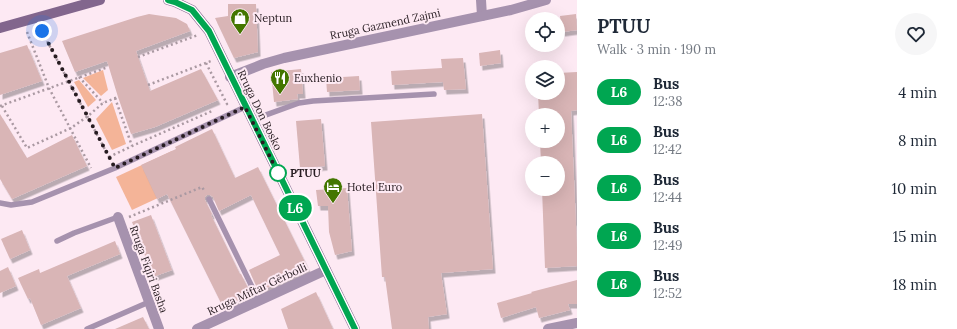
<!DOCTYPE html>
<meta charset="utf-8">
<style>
:root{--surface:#fff;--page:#f6f6f7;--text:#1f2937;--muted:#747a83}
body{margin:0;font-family:Lora,serif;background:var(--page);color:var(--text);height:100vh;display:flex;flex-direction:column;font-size:15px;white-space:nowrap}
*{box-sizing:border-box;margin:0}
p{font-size:13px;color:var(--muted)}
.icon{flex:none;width:22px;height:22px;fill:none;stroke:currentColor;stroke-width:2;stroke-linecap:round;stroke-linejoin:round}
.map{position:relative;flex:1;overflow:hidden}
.drawer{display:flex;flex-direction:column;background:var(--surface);width:380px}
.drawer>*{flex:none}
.badge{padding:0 8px;border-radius:13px;font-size:14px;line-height:26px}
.fabs{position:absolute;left:525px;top:12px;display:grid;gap:8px}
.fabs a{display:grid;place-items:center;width:40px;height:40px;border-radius:50%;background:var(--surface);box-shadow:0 4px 16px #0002;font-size:20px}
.you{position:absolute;width:20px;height:20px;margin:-10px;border:3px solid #fff;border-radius:50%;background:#1a73e8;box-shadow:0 0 0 6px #1a73e833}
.map>.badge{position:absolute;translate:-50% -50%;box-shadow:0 0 0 2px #fff}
.round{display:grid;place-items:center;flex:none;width:42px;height:42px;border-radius:21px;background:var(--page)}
.headline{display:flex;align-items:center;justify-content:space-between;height:68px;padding:0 20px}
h1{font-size:19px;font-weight:800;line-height:30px}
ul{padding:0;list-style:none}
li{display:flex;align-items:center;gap:12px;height:48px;padding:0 20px}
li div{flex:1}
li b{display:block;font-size:15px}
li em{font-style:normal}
li .badge{min-width:44px;font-weight:700;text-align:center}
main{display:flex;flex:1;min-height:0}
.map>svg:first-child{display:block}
</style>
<main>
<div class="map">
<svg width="577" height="329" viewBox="0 0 577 329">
<defs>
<filter id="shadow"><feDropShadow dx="2.5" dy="4.5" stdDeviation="0" flood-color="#0004"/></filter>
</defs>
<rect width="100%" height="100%" fill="#fde9f3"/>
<g fill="#f4b498">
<polygon points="103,70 108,90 101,96 83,78"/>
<polygon points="79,80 96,100 88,107 74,82"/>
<polygon points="112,102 126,144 112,150 96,119"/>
<polygon points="172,151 188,184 132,210 116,177"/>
</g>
<g fill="#d9b5b6" filter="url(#shadow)">
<polygon points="228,4 256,4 258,52 234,58 215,18 228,16"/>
<polygon points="149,14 176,18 187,24 190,31 136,51 150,91 201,69 218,100 155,127 131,134 118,97 107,61 75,72 62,41 137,17"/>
<polygon points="576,14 577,30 562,32 560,16"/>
<polygon points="27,45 42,81 0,95 0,53"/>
<polygon points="500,50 501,63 480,66 479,53"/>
<polygon points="463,58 466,89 444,90 443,82 392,85 391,71 442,68 441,59"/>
<polygon points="301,69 303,94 297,94 298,99 274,102 271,72"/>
<polygon points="577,72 577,110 571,111 577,248 577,266 545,268 542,189 558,189 558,163 541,163 540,141 558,141 558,115 539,115 538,93 558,93 558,73"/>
<polygon points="359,76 360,90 327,92 326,78"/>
<polygon points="0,114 27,158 72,135 87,166 12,199 0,179"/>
<polygon points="482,114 493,269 441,273 447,314 428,317 429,329 392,329 385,277 382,277 371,122"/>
<polygon points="321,119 325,166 300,168 296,121"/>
<polygon points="212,129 235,178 258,167 308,268 259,292 249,270 280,255 251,195 219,211 213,197 210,195 207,195 205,197 205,200 212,214 211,215 240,274 241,274 252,296 224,309 167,194 157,199 141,165 176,149 175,147"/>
<polygon points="347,188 352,251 335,255 329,232 328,206 318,206 316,190"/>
<polygon points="151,215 172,270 153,277 132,222"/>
<polygon points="22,230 30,250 10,259 1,239"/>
<polygon points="115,241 120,254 67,276 81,308 41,325 30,298 28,299 18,278 39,269 40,273"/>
<polygon points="8,267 16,286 0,293 0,271"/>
<polygon points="577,280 577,304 568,304 570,310 539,318 536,307 501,318 497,303 532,293 531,292"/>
<polygon points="316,292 333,329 288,329 281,309"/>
<polygon points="143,317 149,329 115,329"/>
</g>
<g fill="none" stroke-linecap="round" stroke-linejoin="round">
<g stroke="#aa99a2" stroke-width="2.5" stroke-dasharray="2 3" stroke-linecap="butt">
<polyline points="40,28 109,157"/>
<polyline points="27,32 49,88 91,168"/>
<polyline points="138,57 198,35"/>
<polyline points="206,63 227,104 224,105"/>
<polyline points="79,77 103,103"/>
<polyline points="148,85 211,61"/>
<polyline points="115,98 132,146"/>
<polyline points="0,106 108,67"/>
<polyline points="2,106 27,148 71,128 88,116 103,103 118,97"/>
<polyline points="109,157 132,146 212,111"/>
<polyline points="129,217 202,187 205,192"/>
</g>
<g stroke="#a692ae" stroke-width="5.5">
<polyline points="252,120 299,103 313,101 434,94"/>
<polyline points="209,199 259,301"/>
<polyline points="0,203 11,205 32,202 115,168 245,107"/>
<polyline points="57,241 74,233 118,217"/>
<polyline points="87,329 149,302"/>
</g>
<g stroke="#a692ae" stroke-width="10">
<polyline points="481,0 482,16"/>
<polyline points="230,77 263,64 284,58 511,10 546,0"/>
<polyline points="118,217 159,329"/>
<polyline points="197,329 326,270"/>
<polyline points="548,329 577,323"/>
</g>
<g stroke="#82668d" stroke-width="10">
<polyline points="168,0 175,2 192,10 209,31 355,329"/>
<polyline points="0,28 100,0"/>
</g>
</g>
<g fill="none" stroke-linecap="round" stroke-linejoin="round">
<g stroke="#fff" stroke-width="9">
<polyline id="line" points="168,0 175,2 192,10 209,31 355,329"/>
</g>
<use href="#line" stroke="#00a651" stroke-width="6"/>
<polyline stroke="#271c21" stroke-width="4" stroke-dasharray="0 7.2" points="42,31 115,168 245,107 278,173"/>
</g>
<defs>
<g id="shop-pin" transform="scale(1)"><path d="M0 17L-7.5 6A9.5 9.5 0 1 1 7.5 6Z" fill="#437600" stroke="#fde9f3"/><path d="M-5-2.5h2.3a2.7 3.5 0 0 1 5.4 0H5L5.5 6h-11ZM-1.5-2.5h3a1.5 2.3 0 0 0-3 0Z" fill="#fff"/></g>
<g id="restaurant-pin" transform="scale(1)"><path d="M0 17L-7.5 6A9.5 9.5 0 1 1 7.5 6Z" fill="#437600" stroke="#fde9f3"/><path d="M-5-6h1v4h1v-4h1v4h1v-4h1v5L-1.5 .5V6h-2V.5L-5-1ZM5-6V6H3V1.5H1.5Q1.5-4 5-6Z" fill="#fff"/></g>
<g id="hotel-pin" transform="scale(1)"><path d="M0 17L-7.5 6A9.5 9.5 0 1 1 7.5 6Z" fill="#437600" stroke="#fde9f3"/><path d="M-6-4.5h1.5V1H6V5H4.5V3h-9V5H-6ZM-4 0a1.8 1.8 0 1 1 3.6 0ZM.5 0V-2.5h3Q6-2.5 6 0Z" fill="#fff"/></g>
</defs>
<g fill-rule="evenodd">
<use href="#shop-pin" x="240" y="18"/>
<use href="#restaurant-pin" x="280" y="78"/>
<use href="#hotel-pin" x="333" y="187"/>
</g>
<circle fill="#fff" stroke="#00a651" stroke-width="2" cx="278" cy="173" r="8"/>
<g text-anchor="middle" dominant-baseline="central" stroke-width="4" stroke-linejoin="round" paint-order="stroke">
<g font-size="11" fill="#271c21" stroke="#fde9f3" text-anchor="start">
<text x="254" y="18">Neptun</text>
<text x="294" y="78">Euxhenio</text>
<text x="347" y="187">Hotel Euro</text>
</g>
<g font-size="11" fill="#271c21" stroke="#fde9f3">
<text transform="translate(385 24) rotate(-12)">Rruga Gazmend Zajmi</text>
<text transform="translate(260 110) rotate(64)">Rruga Don Bosko</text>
<text transform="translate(149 269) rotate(70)">Rruga Fiqiri Basha</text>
<text transform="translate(257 289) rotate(-25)">Rruga Miftar Gërbolli</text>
</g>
<g font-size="11" font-weight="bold" fill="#271c21" stroke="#fde9f3" text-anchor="start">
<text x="290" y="173">PTUU</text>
</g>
</g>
</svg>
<div class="fabs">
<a><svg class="icon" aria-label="locate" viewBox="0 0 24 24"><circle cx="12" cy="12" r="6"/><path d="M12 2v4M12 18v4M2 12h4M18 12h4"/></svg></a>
<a><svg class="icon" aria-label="layers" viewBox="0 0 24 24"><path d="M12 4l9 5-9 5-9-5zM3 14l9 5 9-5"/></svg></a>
<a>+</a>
<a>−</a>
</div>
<div class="you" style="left:42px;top:31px"></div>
<b class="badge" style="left:295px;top:208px;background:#00a651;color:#fff">L6</b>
</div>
<section class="drawer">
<div class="headline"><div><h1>PTUU</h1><p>Walk · 3 min · 190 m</p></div><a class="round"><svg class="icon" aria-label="heart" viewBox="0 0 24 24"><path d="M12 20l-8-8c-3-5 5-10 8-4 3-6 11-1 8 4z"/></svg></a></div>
<ul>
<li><span class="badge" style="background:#00a651;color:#fff">L6</span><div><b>Bus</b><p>12:38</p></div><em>4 min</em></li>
<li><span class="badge" style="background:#00a651;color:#fff">L6</span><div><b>Bus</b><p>12:42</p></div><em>8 min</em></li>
<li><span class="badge" style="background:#00a651;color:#fff">L6</span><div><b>Bus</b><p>12:44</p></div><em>10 min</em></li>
<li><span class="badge" style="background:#00a651;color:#fff">L6</span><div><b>Bus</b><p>12:49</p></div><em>15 min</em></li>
<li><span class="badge" style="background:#00a651;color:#fff">L6</span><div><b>Bus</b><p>12:52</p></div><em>18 min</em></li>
</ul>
</section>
</main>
